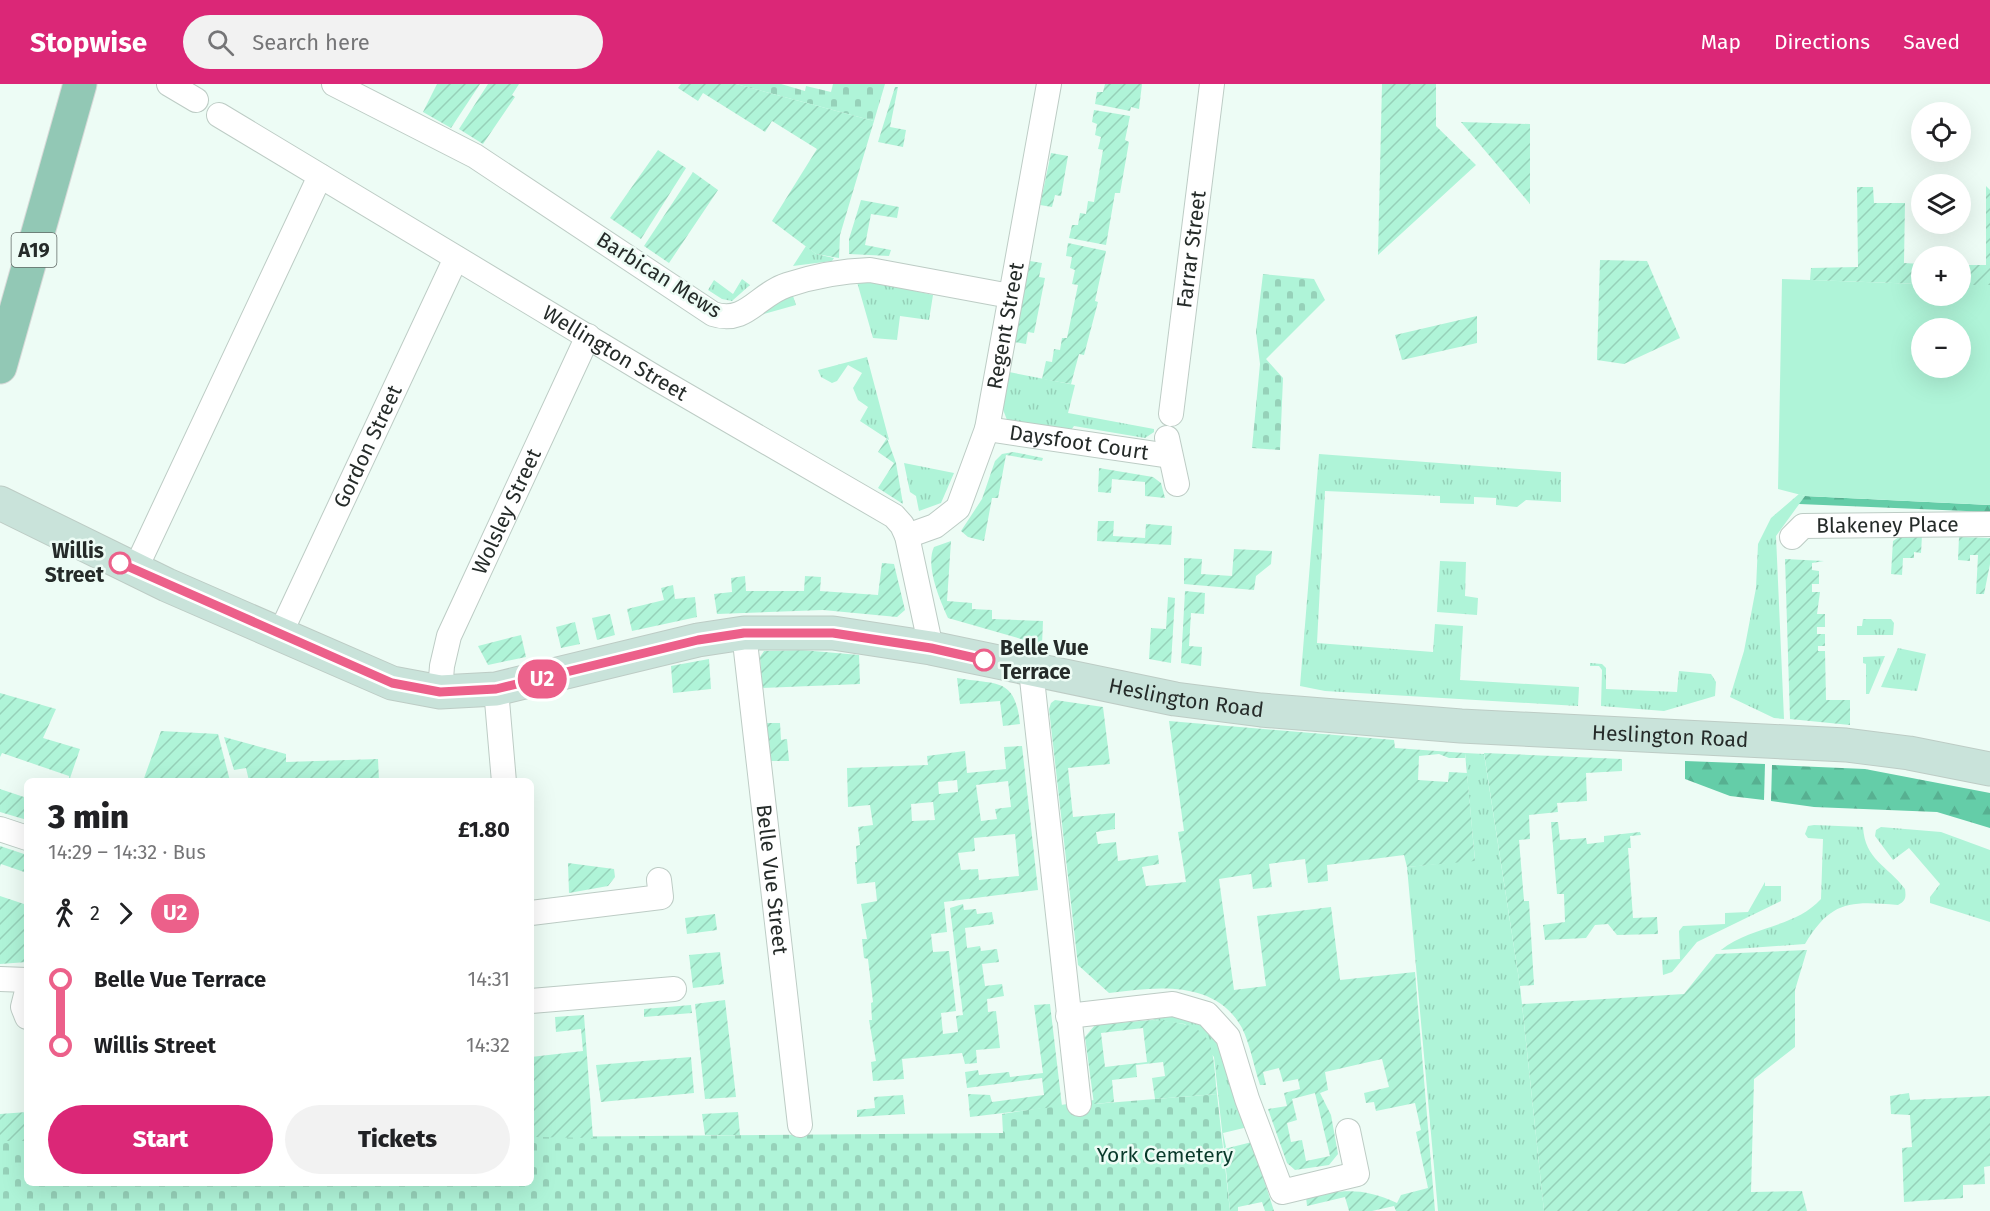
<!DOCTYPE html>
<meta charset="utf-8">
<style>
:root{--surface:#fff;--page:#f2f2f2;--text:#202124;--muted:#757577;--accent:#db2777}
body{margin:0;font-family:"Fira Sans",sans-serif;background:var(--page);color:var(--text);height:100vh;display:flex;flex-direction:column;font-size:22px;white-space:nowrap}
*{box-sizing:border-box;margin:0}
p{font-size:20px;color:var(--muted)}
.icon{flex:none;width:33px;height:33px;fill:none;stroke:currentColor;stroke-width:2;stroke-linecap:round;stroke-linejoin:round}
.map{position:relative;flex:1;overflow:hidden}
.side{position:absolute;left:24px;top:694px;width:510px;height:408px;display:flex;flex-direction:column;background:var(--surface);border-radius:9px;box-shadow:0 6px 24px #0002}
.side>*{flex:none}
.badge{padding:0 12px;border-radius:20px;font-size:21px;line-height:39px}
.controls{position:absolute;left:1911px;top:18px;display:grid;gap:12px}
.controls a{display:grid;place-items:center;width:60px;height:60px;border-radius:50%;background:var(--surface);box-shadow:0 6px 24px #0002;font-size:30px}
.map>.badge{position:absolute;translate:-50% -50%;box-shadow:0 0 0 3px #fff}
.legs{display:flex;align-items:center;gap:9px;height:66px;padding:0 24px;font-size:20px}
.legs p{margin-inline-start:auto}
.head{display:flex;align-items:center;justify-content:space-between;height:102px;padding:0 24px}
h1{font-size:33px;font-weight:800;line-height:45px}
.cta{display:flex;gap:12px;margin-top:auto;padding:12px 24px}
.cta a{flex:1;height:69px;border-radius:36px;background:var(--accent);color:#fff;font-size:24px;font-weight:800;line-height:69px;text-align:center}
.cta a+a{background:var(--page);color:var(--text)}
ul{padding:0 24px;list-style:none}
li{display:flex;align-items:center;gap:21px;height:66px;font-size:22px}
li i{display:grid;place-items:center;width:9px;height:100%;margin:0 8px;background:currentColor}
li i::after{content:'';width:15px;height:15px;margin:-8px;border:4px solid;border-radius:50%;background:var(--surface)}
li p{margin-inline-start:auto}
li:first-child i{background:linear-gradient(#0000 50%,currentColor 0)}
li:last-child i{background:linear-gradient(currentColor 50%,#0000 0)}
header{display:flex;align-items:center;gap:36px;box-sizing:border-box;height:84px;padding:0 30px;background:var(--accent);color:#fff}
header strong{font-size:28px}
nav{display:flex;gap:33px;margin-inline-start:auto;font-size:21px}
.search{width:420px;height:54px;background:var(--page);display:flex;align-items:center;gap:15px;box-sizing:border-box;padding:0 21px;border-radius:33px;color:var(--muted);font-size:22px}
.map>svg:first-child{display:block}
</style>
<header>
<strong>Stopwise</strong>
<div class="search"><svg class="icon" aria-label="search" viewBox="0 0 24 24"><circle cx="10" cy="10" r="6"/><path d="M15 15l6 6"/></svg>Search here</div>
<nav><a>Map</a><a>Directions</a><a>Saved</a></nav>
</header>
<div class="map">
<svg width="1990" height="1127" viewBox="0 0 1990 1127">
<defs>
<pattern id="grass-tufts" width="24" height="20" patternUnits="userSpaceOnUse" patternTransform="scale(1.5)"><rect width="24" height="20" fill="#aff4d8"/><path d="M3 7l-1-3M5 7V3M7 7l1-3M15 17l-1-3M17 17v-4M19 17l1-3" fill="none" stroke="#96d1b9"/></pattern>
<pattern id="forest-firs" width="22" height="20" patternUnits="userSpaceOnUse" patternTransform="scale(1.5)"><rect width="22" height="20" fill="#64cda8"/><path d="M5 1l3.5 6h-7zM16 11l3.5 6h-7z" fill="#57b091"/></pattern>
<pattern id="cemetery-stones" width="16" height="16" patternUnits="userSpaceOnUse" patternTransform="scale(1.5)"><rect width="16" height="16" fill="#aff4d8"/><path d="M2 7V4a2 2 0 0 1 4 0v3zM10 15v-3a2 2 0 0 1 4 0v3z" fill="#96d1b9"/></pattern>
<pattern id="garden-furrows" width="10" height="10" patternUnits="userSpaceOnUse" patternTransform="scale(1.5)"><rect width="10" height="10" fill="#aff4d8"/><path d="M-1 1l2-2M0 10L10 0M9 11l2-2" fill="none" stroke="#96d1b9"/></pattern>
</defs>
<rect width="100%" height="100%" fill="#edfcf5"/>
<g fill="url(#grass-tufts)">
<polygon points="806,162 816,170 834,174 832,177 793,182"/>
<polygon points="742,195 750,201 732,217 722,215 708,206 714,196 733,210"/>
<polygon points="872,197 933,211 929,236 900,232 897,256 873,254 857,198"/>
<polygon points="792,209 796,221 760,231 778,215"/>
<polygon points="867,273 889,356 860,337 868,323 858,316 853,304 862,289 848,281 837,297 832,299 821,293 818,286"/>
<polygon points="1009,288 1075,301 1068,329 1154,345 1154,348 1145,354 1074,342 1071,346 1007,336 1002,323"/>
<polygon points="1319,370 1561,388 1561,418 1526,416 1517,423 1496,421 1496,414 1474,413 1474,420 1440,419 1440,412 1325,407 1317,559 1433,568 1435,540 1463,542 1460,596 1579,603 1578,622 1325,607 1300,602"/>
<polygon points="904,379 954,389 941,419 919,427 916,412 910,408"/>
<polygon points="1799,410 1805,412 1776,452 1784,635 1774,634 1730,613 1744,567 1756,504 1758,460 1771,434"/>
<polygon points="1440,477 1466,478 1465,512 1478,514 1477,531 1437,528"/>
<polygon points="1863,535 1891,535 1894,539 1893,551 1857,551 1857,542 1862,542"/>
<polygon points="1898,564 1926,570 1917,607 1881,603"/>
<polygon points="1885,572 1869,610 1866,610 1866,580 1863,579 1863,573"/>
<polygon points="1590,579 1602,580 1606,584 1606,605 1677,608 1679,587 1711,590 1716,598 1715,612 1664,627 1601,622 1602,586 1599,582 1590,582"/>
<polygon points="1465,669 1484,670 1520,902 1544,1127 1438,1127 1407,783 1475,776"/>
<path d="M 1814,741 L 1863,743 C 1865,776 1887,781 1905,805 C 1906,813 1906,817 1898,821 C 1851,817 1831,816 1805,860 L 1721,866 C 1750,842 1795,844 1821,815 L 1823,755 L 1808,754 L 1805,750 L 1808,742 Z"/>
<polygon points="1881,743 1941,748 1990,766 1990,838 1930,819 1930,813 1940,800 1909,764 1893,776 1875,752 1876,746"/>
<polygon points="1765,798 1765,802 1781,802 1781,817 1697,858 1672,888 1663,891 1662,876 1680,875 1679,847 1683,842 1725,840 1725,829 1748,828"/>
<polygon points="1166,930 1185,930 1216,951 1248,1043 1223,1049 1226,1063 1224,1065 1214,973 1185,940 1152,936"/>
</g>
<g fill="url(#forest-firs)">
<polygon points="1805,412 1990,421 1990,428 1799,420"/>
<polygon points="1685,677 1765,680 1764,716 1730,712 1685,695"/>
<polygon points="1772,681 1865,685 1990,709 1990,744 1937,728 1814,723 1771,717"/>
</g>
<g fill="url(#cemetery-stones)">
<polygon points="736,0 781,0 805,7 806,2 831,8 833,0 885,0 874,37"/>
<polygon points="1263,190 1314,195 1325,216 1266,275 1283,294 1280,366 1252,364 1260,280 1256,248"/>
<polygon points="1217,1010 1230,1127 0,1127 0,1057 27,1057 27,1100 531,1100 531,1053 1003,1049 1002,1030 1094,1016 1094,1020"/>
</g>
<path fill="#aff4d8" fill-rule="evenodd" d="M 1782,195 L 1921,200 L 1922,212 L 1960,212 L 1961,201 L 1990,201 L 1990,421 L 1805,412 L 1778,405 ZM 1922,244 L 1960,244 L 1960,284 L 1922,284 Z"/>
<g fill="url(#garden-furrows)" fill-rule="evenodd">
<polygon points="437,0 480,0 451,44 423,28"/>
<polygon points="488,0 519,0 512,11 515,13 483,60 459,45"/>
<polygon points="681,0 736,0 874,37 840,151 839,174 816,170 772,137 817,65 772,37 765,48 703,9 698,17 678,4"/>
<polygon points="1105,0 1142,0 1139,25 1131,23 1130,27 1095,20 1097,8 1103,8"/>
<polygon points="1382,0 1436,0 1436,42 1476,81 1378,171"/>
<polygon points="895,3 898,3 890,43 906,46 903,63 878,58"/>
<polygon points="1094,26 1130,32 1125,56 1129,58 1120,109 1115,109 1106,161 1069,154 1072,141 1078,141 1080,129 1086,130 1088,117 1094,118 1103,66 1098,65 1101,53 1095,51 1097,40 1092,38"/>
<polygon points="1461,38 1530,40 1530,120"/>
<polygon points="658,66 686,84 641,155 610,134"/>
<polygon points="1051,69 1068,72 1061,112 1055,111 1052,123 1040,121"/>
<polygon points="693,88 718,106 669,179 644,162"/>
<polygon points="1986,102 1990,106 1990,201 1961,201 1961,181 1986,181"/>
<polygon points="1857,103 1873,103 1874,119 1905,119 1904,179 1921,180 1921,200 1810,196 1811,184 1858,183"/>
<polygon points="861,116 899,123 897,134 871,130 865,161 891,166 889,172 849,170 849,155"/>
<polygon points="1068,159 1106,167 1095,217 1098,218 1084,271 1079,270 1071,300 1042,295 1046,277 1052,278 1054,265 1060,266 1062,254 1067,254 1078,201 1072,200 1075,186 1070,184 1072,173 1066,172"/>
<polygon points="1600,176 1647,177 1680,254 1624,280 1597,276"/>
<polygon points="1030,177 1042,179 1039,193 1045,194 1034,249 1028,248 1026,260 1014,258"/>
<polygon points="1477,232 1477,259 1402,276 1395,251"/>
<polygon points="887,354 896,379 903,420 878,404 894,379 878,368"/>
<polygon points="1013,368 1043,374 1042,377 1006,371 998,414 992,414 984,457 968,453 961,447 982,415 995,377 1002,370"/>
<polygon points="1099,384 1153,393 1161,399 1165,414 1145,412 1145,398 1112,395 1111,409 1098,408"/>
<polygon points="1098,437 1114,437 1113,452 1145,454 1146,440 1172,442 1171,461 1097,457"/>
<polygon points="1902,451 1922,451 1921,469 1914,468 1914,474 1903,474 1902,491 1891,490 1893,457"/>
<polygon points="1959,453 1990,454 1990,480 1984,510 1976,510 1978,471 1970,471 1970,477 1958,476"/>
<path d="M 951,457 L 947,517 L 972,519 L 972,525 L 992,526 L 992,535 L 1043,537 L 1042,561 L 948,534 C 940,516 925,482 934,463 Z"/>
<polygon points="1234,465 1272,467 1271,480 1256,492 1254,506 1184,500 1184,474 1202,475 1201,490 1232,492"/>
<polygon points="1785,475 1824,477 1812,479 1812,486 1819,487 1819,500 1812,500 1812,508 1820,508 1817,530 1825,530 1825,543 1817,543 1817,550 1825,550 1825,562 1818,562 1818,567 1825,567 1826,616 1850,616 1850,641 1790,635"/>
<polygon points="882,479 894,480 905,526 897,533 823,526 717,530 714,510 732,508 731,494 745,492 746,507 804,507 805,492 821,493 820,507 878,511"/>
<polygon points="673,501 675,515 695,513 697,533 632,547 627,525 664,516 661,504"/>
<polygon points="1185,507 1205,509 1204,530 1191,529 1189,562 1202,563 1201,582 1181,579"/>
<polygon points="1168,513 1175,514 1171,579 1149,575 1151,544 1166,545"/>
<polygon points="610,530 615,551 597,556 592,534"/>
<polygon points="575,538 580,560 561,564 556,543"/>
<polygon points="521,551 526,573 488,581 478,562"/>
<polygon points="802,566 859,571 860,600 762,604 760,573 764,567"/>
<polygon points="709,575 711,605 673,609 671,582"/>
<path d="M 957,594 C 998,601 1015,593 1020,640 L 1003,642 L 1000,617 L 960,620 Z"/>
<polygon points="0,609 56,625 43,654 80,665 69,697 69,692 2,669 0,673"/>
<path d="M 1055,616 L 1103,623 L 1110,680 L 1068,684 L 1073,733 L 1115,729 L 1115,745 L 1096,748 L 1098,760 L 1116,758 L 1118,777 L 1158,771 L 1159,780 L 1142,783 L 1146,802 L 1186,798 L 1178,748 L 1184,747 L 1169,637 L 1394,656 L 1395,664 L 1465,669 L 1465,674 L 1449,674 L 1439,670 L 1419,672 L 1418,696 L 1448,698 L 1449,688 L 1467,689 L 1475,777 L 1407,783 L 1404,771 L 1327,781 L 1328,797 L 1308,799 L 1305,775 L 1269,780 L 1272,803 L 1253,805 L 1251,790 L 1219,795 L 1234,906 L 1266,902 L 1257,832 L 1331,823 L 1340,896 L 1415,888 L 1435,1127 L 1396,1127 L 1394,1122 L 1372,1127 L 1349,1127 L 1345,1113 L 1307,1122 L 1306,1113 C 1343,1106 1362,1103 1397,1119 L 1401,1111 L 1428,1104 L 1416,1048 L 1421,1046 L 1415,1019 L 1376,1027 L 1374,1018 L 1366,1019 L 1364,1009 L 1389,1003 L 1382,975 L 1325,988 L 1328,1006 L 1320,1009 L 1331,1031 L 1338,1070 L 1329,1081 L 1295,1086 L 1287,1079 L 1268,1025 L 1287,1022 L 1284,1009 L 1300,1005 L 1298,995 L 1283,998 L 1279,984 L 1263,988 L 1266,1001 L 1260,1001 C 1254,983 1250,960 1242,944 C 1215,895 1156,903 1109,909 L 1078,881 L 1049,625 L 1051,619 ZM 1315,1009 L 1330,1072 L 1306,1077 L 1302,1056 L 1291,1058 L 1287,1039 L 1297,1036 L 1292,1015 Z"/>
<polygon points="765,639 780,639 781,656 787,655 789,677 770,677"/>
<polygon points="161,647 218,650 230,697 143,697"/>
<polygon points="224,653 286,670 286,678 378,675 379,697 249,697 246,684 234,686"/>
<path d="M 1022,662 L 1038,806 L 944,818 L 947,848 L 931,850 L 933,868 L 949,867 L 956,927 L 941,929 L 943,950 L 958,948 L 956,932 L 963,931 L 950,824 L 963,820 L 964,826 L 976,825 L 977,830 L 992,828 L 994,840 L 965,844 L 967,864 L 980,862 L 981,867 L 997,865 L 999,878 L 982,880 L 985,902 L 1002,900 L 1004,912 L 987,915 L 988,928 L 996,927 L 1000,964 L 976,966 L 977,979 L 965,980 L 962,969 L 902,975 L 904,995 L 873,997 L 871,978 L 876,977 L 869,936 L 872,936 L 871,919 L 873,918 L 868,875 L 864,874 L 862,855 L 867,855 L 861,820 L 877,817 L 875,798 L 857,800 L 855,778 L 857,778 L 856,762 L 860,761 L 858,743 L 873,741 L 870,721 L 848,723 L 847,684 L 928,681 L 927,672 L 965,667 L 967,689 L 1006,685 L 1004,663 ZM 957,696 L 958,708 L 939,710 L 938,698 ZM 1008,697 L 1011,723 L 995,725 L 997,735 L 981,737 L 976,701 ZM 933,718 L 935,736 L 912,737 L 911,720 ZM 1015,750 L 1019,792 L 979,796 L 978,785 L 961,786 L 958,769 L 975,767 L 974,754 Z"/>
<polygon points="1484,669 1622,675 1622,687 1586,689 1587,717 1557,719 1558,728 1529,731 1530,755 1519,756 1524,817 1529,817 1534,901 1520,902"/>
<polygon points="0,698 0,705 27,714 27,736 0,728"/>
<polygon points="1551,738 1558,738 1560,756 1586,754 1587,760 1604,758 1604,752 1640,748 1641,751 1630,752 1631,764 1628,764 1633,834 1657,833 1658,850 1617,851 1608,840 1595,841 1586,854 1545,856 1543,841 1565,838 1564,810 1557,810"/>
<polygon points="0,762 27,771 27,789 1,780 0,783"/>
<polygon points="568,779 614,785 615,793 608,802 569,809"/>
<polygon points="0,812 27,821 27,878 0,880"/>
<polygon points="715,830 717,846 687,850 685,834"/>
<polygon points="1807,866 1795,906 1795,963 1754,995 1751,1108 1802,1107 1807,1127 1544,1127 1522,920 1684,910 1716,870"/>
<polygon points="720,868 724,900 693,904 689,871"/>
<polygon points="725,916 736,1013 705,1015 695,920"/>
<polygon points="1050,920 1062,1022 970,1033 968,1010 990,1011 992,1018 1044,1011 1042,994 967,1004 965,988 978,986 979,991 1009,988 1010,993 1043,989 1034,921"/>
<polygon points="691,921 692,929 644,933 644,925"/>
<polygon points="584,931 593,1054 531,1053 531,973 583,967 581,945 556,948 555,933"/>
<path d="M 1152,936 C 1214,940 1212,953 1217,1010 L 1155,1015 L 1152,994 L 1165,992 L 1163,978 L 1136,981 L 1137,993 L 1112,996 L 1114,1018 L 1094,1020 L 1085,953 L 1095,941 ZM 1143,944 L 1147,978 L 1105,983 L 1101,949 Z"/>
<polygon points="691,973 694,1009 601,1018 596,981"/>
<polygon points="1909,1009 1910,1016 1990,1012 1990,1082 1984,1083 1985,1100 1963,1101 1963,1114 1904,1118 1902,1064 1912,1063 1910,1031 1891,1030 1890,1012"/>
<polygon points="903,1011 905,1030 857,1033 857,1026 875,1024 874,1013"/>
<polygon points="27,1028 27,1057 0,1057 0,1030"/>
<polygon points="738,1028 740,1051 705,1051 702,1030"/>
<polygon points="1252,1058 1274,1127 1265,1127 1262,1118 1238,1123 1238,1127 1230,1127 1224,1065"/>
</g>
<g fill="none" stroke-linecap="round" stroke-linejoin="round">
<g stroke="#bdccc5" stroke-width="26">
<g id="street">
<polyline points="169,0 196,16"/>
<path d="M 334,0 L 475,72 L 713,230 C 746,241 758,210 787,201 C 814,192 842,187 870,186 L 1010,212"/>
<path id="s1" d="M 219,31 L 656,294 L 894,432 L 902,441 L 907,452 L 931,564"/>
<path id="s2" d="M 1171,330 L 1212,0"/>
<path id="s3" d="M 987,345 L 1170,372"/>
<polyline points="1167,354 1177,400"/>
<path id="s4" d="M 907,452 L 935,442 L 958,424 L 987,345 L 1049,0"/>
<path id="s5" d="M 1792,453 L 1803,442 L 1990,440"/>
<polyline points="135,486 320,92"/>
<path id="s6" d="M 744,549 L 800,1041"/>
<path id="s7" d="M 280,550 L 456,174"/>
<polyline points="1031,586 1079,1020"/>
<polyline points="496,605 504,698"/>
<path id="s8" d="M 440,608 L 442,582 L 449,552 L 588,252"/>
<polyline points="0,745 27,754"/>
<polyline points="531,829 661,813 659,796"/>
<polyline points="0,895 27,896"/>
<polyline points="27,907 23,923 27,933"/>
<polyline points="531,917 674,905"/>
<polyline points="1068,932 1173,920 1207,930 1228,953 1247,1015 1282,1108 1357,1090 1348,1047"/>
</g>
</g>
<g stroke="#bdccc5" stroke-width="35">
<g id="secondary">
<path id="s9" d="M 0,419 L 167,501 L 392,599 L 440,608 L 496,605 L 698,556 L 744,549 L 833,549 L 931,564 L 1175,615 L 1261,626 L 1461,642 L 1846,661 L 1909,669 L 1990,685"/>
</g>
</g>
<g stroke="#d8d9d8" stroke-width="35">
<polyline id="primary" points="0,283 80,0"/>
</g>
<use href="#street" stroke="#fff" stroke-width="24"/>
<use href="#secondary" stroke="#c9e3da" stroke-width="33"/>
<use href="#primary" stroke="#92c8b5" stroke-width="33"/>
</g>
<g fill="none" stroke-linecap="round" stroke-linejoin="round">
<g stroke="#fff" stroke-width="14">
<polyline id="line-1" points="120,479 392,599 440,608 496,605 698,556 744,549 833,549 931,564 984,576"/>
</g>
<use href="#line-1" stroke="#ec608a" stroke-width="9"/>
</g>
<g fill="#fff" stroke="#ec608a" stroke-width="3">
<circle cx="120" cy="479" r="10"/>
<circle cx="984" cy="576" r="10"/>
</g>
<g text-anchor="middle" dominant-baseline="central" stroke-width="5" stroke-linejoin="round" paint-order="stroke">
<rect fill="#edfcf5" stroke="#616a66" stroke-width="1.5" x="11.5" y="149" width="45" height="34" rx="4.5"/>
<g font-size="20" font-weight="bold" fill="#252b29">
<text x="34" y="166">A19</text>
</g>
<g font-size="21" fill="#252b29" stroke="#edfcf5">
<text stroke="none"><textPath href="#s2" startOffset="166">Farrar Street</textPath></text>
<text transform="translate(659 191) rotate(32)">Barbican Mews</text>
<text stroke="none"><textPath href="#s4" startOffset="248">Regent Street</textPath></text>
<text stroke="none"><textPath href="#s1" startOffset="462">Wellington Street</textPath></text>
<text stroke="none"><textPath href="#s3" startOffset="93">Daysfoot Court</textPath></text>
<text stroke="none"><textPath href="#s7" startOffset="207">Gordon Street</textPath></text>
<text stroke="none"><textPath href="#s8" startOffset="194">Wolsley Street</textPath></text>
<text stroke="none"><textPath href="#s5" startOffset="100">Blakeney Place</textPath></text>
<text stroke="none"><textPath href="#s9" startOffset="1239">Heslington Road</textPath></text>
<text stroke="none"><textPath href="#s9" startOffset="1725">Heslington Road</textPath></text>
<text stroke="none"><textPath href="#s6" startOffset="248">Belle Vue Street</textPath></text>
</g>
<g font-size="21" font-weight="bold" fill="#252b29" stroke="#edfcf5" text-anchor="end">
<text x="104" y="467">Willis<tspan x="104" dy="24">Street</tspan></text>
<text x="1000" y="564" text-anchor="start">Belle Vue<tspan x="1000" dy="24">Terrace</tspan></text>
</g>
<g font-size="21" fill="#08392a" stroke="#edfcf5">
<text x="1165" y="1071">York Cemetery</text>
</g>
</g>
</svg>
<div class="controls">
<a><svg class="icon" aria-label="locate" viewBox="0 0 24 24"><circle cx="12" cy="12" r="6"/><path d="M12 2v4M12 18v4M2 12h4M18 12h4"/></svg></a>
<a><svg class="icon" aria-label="layers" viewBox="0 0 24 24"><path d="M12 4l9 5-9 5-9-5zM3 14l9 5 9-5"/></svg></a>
<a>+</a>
<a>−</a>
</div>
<b class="badge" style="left:542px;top:595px;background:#ec608a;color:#fff">U2</b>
<section class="side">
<div class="head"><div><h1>3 min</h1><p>14:29 – 14:32 · Bus</p></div><b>£1.80</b></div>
<div class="legs"><svg class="icon" aria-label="walk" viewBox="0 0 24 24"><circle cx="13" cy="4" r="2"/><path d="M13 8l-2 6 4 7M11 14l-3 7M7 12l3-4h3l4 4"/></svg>2<svg class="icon" aria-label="forward" viewBox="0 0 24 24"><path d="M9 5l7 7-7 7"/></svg><b class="badge" style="background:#ec608a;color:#fff">U2</b></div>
<ul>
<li><i style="color:#ec608a"></i><b>Belle Vue Terrace</b><p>14:31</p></li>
<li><i style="color:#ec608a"></i><b>Willis Street</b><p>14:32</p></li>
</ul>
<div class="cta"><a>Start</a><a>Tickets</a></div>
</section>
</div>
